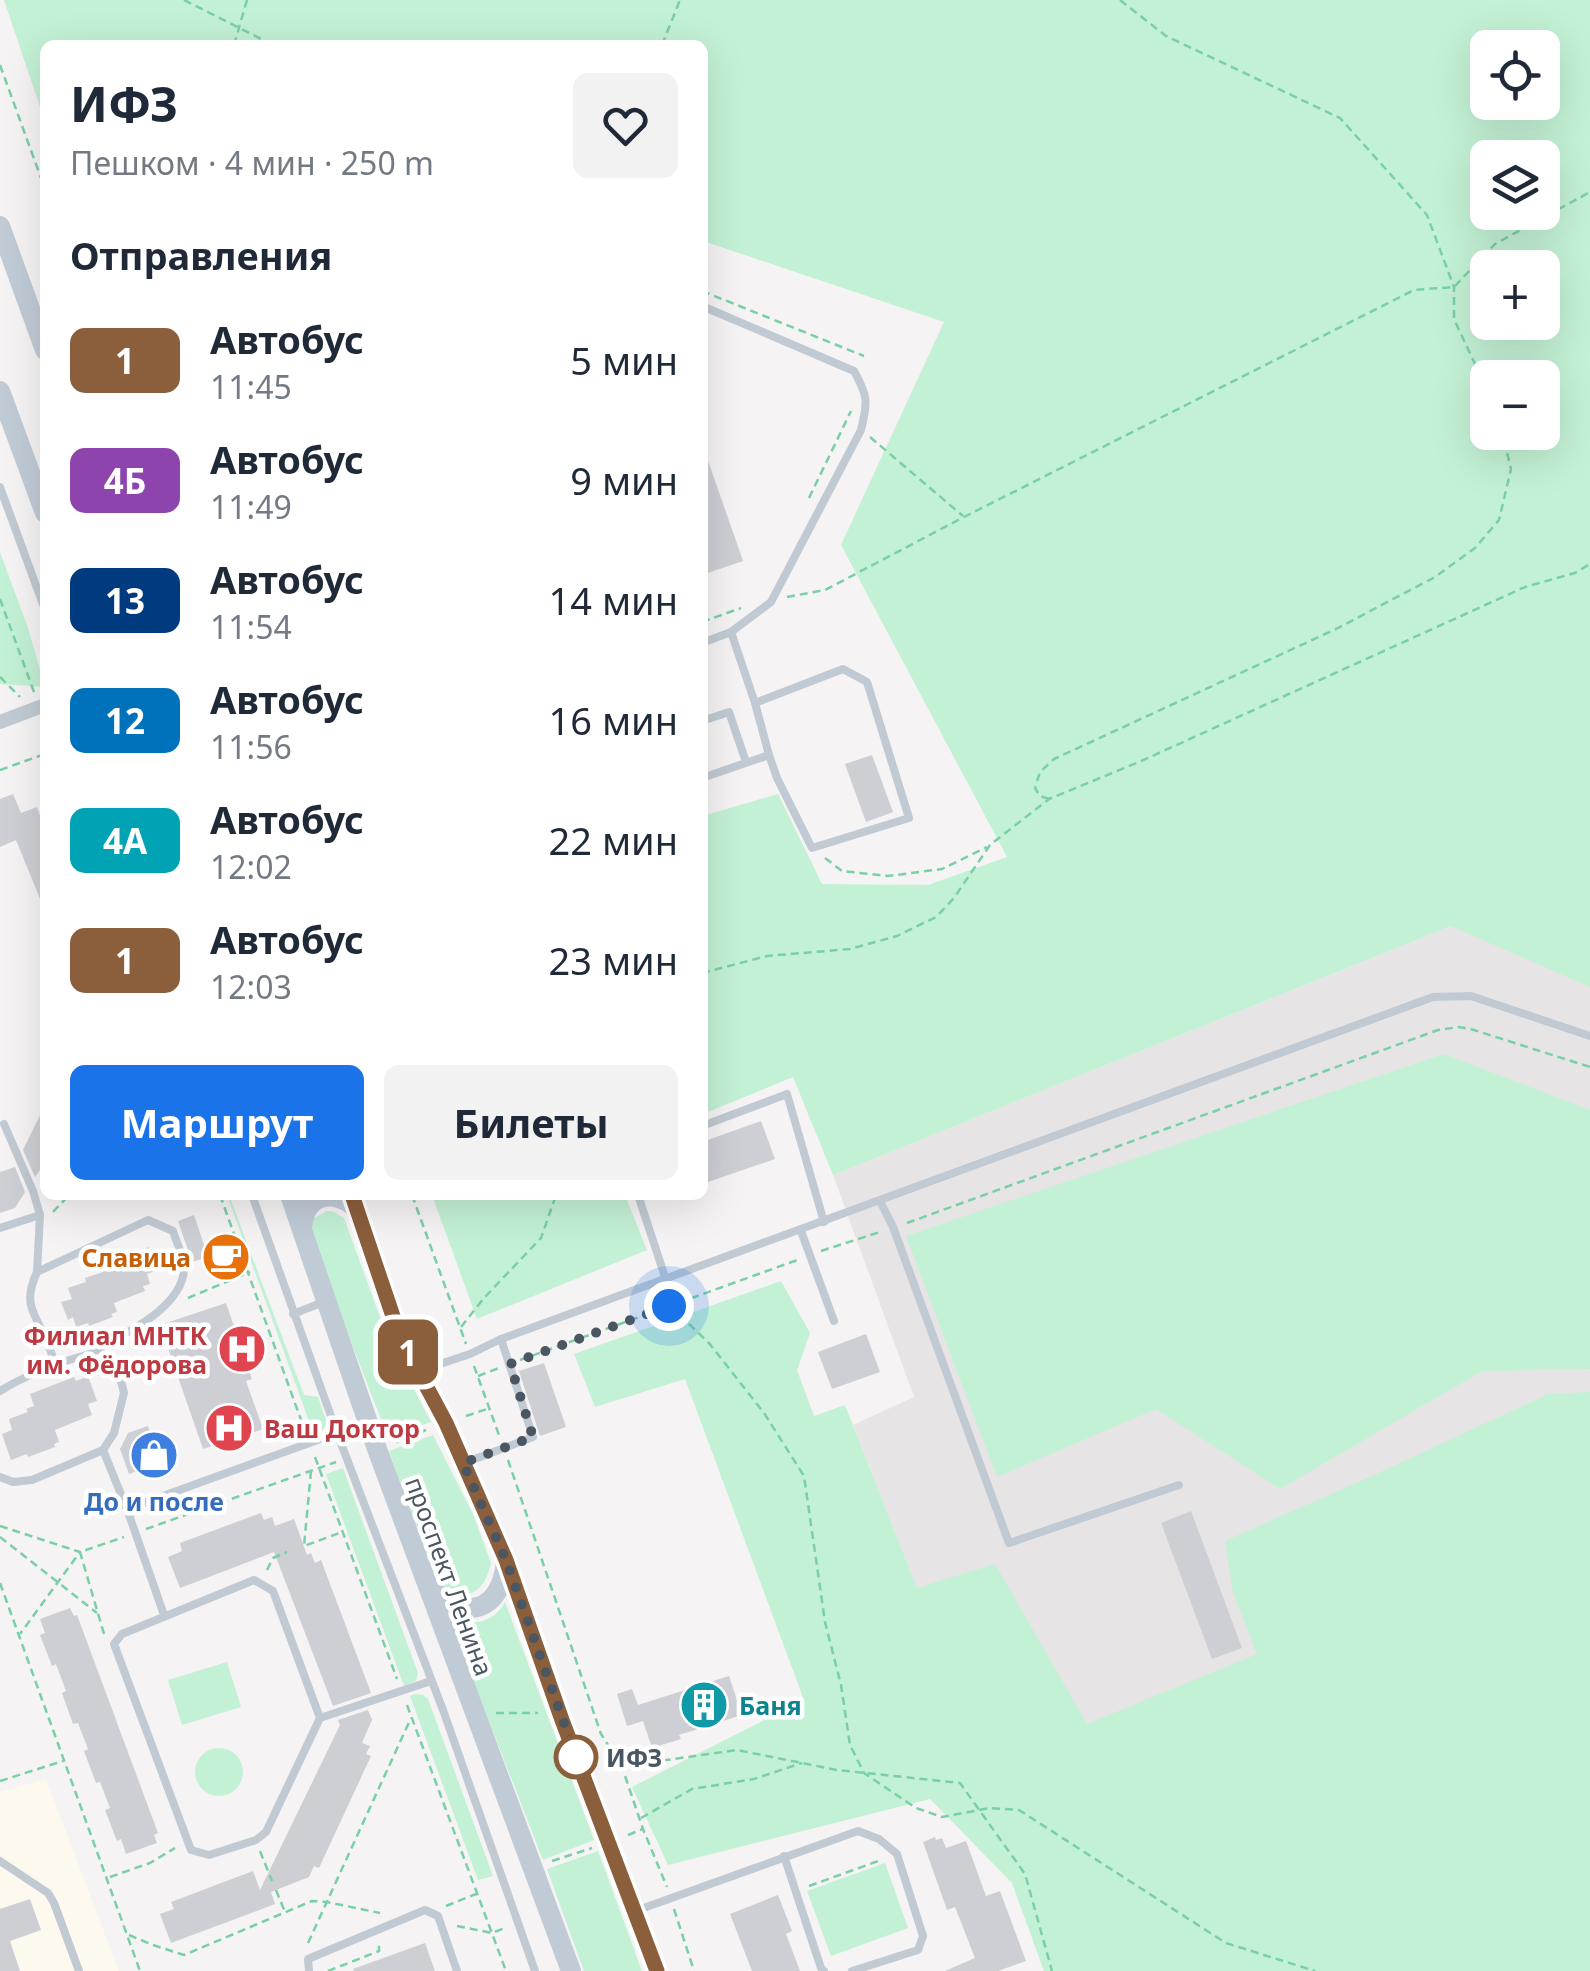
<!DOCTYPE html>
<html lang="ru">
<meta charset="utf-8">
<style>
:root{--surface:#fff;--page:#f2f2f3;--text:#1f2937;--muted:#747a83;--accent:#1a73e8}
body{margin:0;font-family:"Noto Sans",sans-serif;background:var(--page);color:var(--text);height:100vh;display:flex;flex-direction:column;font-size:38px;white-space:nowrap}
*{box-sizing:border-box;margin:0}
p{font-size:32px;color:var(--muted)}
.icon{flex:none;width:55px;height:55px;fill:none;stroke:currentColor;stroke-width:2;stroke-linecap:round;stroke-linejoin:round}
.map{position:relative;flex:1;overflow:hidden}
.details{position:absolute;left:40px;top:40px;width:668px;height:1160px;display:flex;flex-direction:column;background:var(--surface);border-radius:15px;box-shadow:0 10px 40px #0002}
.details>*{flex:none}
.badge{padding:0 20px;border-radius:15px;font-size:35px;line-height:65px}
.fabs{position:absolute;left:1470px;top:30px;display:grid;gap:20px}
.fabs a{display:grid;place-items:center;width:90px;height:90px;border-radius:15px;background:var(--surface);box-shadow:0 10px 40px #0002;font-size:50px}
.you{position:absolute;width:50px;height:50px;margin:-25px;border:8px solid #fff;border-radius:50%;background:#1a73e8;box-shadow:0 0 0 15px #1a73e833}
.map>.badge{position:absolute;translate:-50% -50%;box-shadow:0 0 0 5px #fff}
h2{padding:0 30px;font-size:38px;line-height:90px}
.round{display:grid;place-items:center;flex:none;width:105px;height:105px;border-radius:15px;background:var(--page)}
.head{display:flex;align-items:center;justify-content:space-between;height:170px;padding:0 30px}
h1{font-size:48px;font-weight:700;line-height:75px}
.cta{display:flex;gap:20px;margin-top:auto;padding:20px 30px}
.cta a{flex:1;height:115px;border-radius:15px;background:var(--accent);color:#fff;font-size:40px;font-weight:700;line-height:115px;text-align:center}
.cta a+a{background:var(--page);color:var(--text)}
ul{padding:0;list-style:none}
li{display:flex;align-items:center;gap:30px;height:120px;padding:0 30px}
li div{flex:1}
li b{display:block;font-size:38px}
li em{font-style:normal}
li .badge{min-width:110px;font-weight:700;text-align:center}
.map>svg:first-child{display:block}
</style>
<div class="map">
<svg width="1590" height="1971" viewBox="0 0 1590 1971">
<rect width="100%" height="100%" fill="#f5f3f3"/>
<polygon fill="#fdf9ef" points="46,1779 119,1971 0,1971 0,1792"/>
<polygon fill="#e6e4e5" points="1451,926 1590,967 1590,1971 967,1716 853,1425 914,1397 833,1175"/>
<g fill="#c3f1d5" fill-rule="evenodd">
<path d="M 4,0 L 1590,0 L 1590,987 L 1451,926 L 833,1175 L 793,1077 L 703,1114 L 703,816 L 778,794 L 822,884 L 928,885 L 1007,857 L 841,545 L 944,322 L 703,241 L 702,45 L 45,45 L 45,122 ZM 1488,48 L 1542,48 L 1542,102 L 1488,102 ZM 1488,158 L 1542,158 L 1542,212 L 1488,212 ZM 1488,268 L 1542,268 L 1542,322 L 1488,322 ZM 1488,378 L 1542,378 L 1542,432 L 1488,432 Z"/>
<polygon points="0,552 28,628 45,687 0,684"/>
<polygon points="1444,1054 1590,1110 1590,1369 1482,1371 1280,1489 1156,1409 997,1477 906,1236"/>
<polygon points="227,1195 229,1195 304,1395 318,1397 327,1423 321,1432 314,1435"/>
<polygon points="432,1195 625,1195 647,1250 477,1319"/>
<polygon points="327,1211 334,1212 344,1218 389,1342 431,1422 388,1437 308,1231 311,1220"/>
<polygon points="781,1281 810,1333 797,1370 814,1416 845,1405 917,1588 995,1564 1087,1724 1257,1654 1233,1593 1225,1541 1372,1476 1548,1394 1590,1392 1590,1971 1044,1971 1012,1883 930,1799 668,1865 632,1787 804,1700 685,1379 595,1407 574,1354"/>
<path d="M 433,1435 L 473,1514 L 491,1563 C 483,1599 461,1602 434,1581 L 389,1451 Z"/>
<polygon points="343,1468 418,1673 416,1681 404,1686 326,1474"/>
<path d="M 505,1602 L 594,1840 L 543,1860 L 450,1621 C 472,1625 493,1624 505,1602 Z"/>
<polygon points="227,1662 241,1707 182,1725 168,1680"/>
<polygon points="415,1694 423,1695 428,1699 493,1876 478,1880 410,1696"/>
<circle cx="219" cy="1772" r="24"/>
<polygon points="598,1851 642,1971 584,1971 547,1869"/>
<polygon points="885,1863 908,1928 831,1956 807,1891"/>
</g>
<g fill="#cdcfd5">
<polygon points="705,452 743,561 702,575 702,453"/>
<polygon points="872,755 893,812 866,822 845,764"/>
<polygon points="13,794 21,813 37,807 45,830 45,911 16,840 0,847 0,799"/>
<polygon points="45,1105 45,1172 40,1170 35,1177 23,1150"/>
<polygon points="761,1121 775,1159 702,1184 702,1142"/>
<polygon points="15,1167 25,1192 15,1208 0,1213 0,1172"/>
<polygon points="194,1215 208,1257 192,1262 178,1221"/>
<polygon points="149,1247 158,1270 147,1274 150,1284 143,1286 145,1291 114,1303 117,1312 111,1314 113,1317 89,1326 88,1323 76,1327 73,1317 68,1320 61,1302 72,1299 68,1288 86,1282 85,1278 106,1271 103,1262 107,1257 131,1248 133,1253"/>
<polygon points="226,1303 252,1379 246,1381 263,1429 203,1449 160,1325"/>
<polygon points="866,1334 880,1372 832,1389 818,1352"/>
<polygon points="544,1363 566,1427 540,1436 519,1371"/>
<polygon points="88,1376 97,1401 88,1404 92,1415 55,1430 59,1442 54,1444 55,1447 28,1457 27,1454 11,1460 2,1434 12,1430 9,1419 28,1412 26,1409 34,1406 30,1394 74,1377 76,1381"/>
<polygon points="148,1426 161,1462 129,1474 120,1449 128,1433"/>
<polygon points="1191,1511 1242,1648 1212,1659 1161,1523"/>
<polygon points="261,1513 264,1520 272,1517 275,1526 294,1519 307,1555 311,1553 315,1563 321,1560 371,1693 333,1706 274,1552 180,1588 168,1557 182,1551 180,1543"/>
<polygon points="70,1608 74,1616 77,1615 158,1833 154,1835 157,1843 126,1854 121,1839 117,1841 105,1810 110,1808 100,1782 96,1783 84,1751 88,1749 78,1723 73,1724 62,1693 66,1691 56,1664 52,1666 40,1635 45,1633 40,1619"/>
<polygon points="729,1676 742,1715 679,1735 681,1739 652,1748 643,1721 627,1726 617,1694 632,1689 638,1705"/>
<polygon points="368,1710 372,1720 362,1743 370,1746 366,1754 371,1756 319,1868 314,1866 309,1877 271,1892 275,1904 171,1943 160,1914 174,1909 171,1902 253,1871 260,1890 340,1725 338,1720"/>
<polygon points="935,1837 936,1840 942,1838 946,1848 966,1841 986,1896 1000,1891 1026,1961 998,1971 945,1971 975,1958 955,1907 947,1910 923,1842"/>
<polygon points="778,1895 792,1931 786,1934 800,1971 752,1971 730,1914"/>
<polygon points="30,1899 41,1930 10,1941 20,1971 0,1971 0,1909"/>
<polygon points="425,1943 435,1971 354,1971 353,1969"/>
</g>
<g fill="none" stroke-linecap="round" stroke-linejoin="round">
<g stroke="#7ad0a6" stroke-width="2.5" stroke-dasharray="8 5" stroke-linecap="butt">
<polyline points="184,0 273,45"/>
<polyline points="1120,0 1166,36 1340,118 1427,215 1454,287 1454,319 1488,392"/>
<polyline points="234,45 247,0"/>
<polyline points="662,45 680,0"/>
<polyline points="0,65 45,189"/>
<polyline points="702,291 864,356"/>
<polyline points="870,437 963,516"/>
<polyline points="809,498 851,411"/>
<polyline points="787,597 825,590 964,517 1414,290 1454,287 1495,244 1590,192"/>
<polyline points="0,599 34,692"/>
<polyline points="702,622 741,608"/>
<polyline points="0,677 20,697"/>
<polyline points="0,770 45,754"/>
<polyline points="1049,799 1040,796 1035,788 1040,772 1054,759 1336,629 1435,577 1475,548 1499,520 1511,469 1502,432"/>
<polyline points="825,858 842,871 888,876 942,869 987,847"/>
<polyline points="702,973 767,956 850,949 897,936 936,917 954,898 990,845 1049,799 1139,762 1525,587 1575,573 1590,564"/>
<polyline points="220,1195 305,1431"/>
<polyline points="412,1195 466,1344"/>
<polyline points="53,1212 69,1195"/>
<polyline points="907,1223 1438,1030 1459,1027 1474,1030 1590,1067"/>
<polyline points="821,1251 880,1232"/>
<polyline points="188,1298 250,1272"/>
<polyline points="670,1306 709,1343 764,1413 804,1476 825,1622 841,1685 850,1745 864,1773 916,1808 942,1817 990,1808 1019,1810 1226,1943 1315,1971"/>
<polyline points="461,1327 484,1298 541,1238 556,1195"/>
<polyline points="520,1360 800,1259"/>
<polyline points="474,1366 500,1438"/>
<polyline points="478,1376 499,1368"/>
<polyline points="466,1416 487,1409"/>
<polyline points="396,1442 426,1430"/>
<polyline points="315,1457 397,1679"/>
<polyline points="508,1460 601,1734 622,1767 643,1829 667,1887"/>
<polyline points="311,1471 304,1546 342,1532"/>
<polyline points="0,1526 80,1552 20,1634"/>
<polyline points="146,1529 336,1462"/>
<polyline points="0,1537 97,1613"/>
<polyline points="267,1570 273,1558 287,1552"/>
<polyline points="0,1583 140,1971"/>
<polyline points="104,1634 80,1552 124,1537"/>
<polyline points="407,1705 506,1971"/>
<polyline points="496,1713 538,1713"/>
<polyline points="624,1766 737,1750 837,1770 960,1783 1025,1874 1052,1971"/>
<polyline points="0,1781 63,1761"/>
<polyline points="641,1818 692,1789 754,1779 802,1763"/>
<polyline points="628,1835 643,1829"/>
<polyline points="260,1851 272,1881"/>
<polyline points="552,1861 592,1848"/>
<polyline points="110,1877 150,1863 175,1848"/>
<polyline points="809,1886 881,1860"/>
<polyline points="276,1890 285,1912"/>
<polyline points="446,1906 476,1894"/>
<polyline points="674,1909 694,1971"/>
<polyline points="457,1926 492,1933 507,1927"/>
<polyline points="129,1935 153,1945 184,1955 312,1901 327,1902 380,1913"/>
<polyline points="308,1943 411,1718"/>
<polyline points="328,1971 379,1951 379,1942"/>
</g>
<g stroke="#c1cad2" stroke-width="8">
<path d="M 702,306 L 854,371 C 868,396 868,402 861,430 L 771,602 L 731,632 L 702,643"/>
<polyline points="0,487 45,610"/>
<polyline points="755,703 843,669 867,682 909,818 812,848 777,778 769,755"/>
<polyline points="702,721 729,712 746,762"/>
<polyline points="702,778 769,755 755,703 731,632"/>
<polyline points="702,1126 787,1094 824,1222"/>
<polyline points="252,1195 337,1433 443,1710 535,1971"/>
<polyline points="638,1195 666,1280"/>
<polyline points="880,1201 893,1227 1009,1543 1179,1485"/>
<path d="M 40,1215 L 37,1272 L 148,1220 L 173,1231 C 176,1242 185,1258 184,1270 C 181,1310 121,1335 90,1354"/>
<polyline points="0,1228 40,1215 33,1191 4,1124"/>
<polyline points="801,1231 834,1321"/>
<path d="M 37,1272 C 25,1298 30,1309 43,1332 C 48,1342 51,1353 55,1363"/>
<polyline points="293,1314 326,1301"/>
<polyline points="419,1371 470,1354 501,1339 1433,997 1471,996 1590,1036"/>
<path d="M 0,1391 C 28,1374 59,1362 90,1354 L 121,1381 L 124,1393 L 114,1433 L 103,1450 L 32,1480 L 13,1482 L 0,1477"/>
<polyline points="103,1450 127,1509"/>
<polyline points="467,1462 533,1437 501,1339"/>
<polygon points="254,1580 273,1591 320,1718 266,1832 256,1840 209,1855 191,1850 114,1644 122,1634"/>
<polyline points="164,1615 127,1509 337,1433"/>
<polyline points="320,1718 431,1681"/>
<polyline points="784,1856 821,1968 824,1971"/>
<polyline points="0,1861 48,1893 54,1903 79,1971"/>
<polyline points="638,1910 858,1831 879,1839 897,1854 923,1936 918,1950 852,1971"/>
<polyline points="309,1971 308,1959 425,1910 438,1916 457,1971"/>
</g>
<polyline stroke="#c1cad2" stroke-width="14" points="0,722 45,705"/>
<g stroke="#c1cbd6" stroke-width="20">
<polyline points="0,226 45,350"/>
<polyline points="0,391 45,513"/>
<polyline points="290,1195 377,1449 571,1971"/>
<polyline points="352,1195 400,1337 446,1423 507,1560 562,1720 657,1971"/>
<path d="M 302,1229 C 304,1194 333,1187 357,1209"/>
<path d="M 430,1588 C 465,1623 501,1611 506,1562"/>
</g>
</g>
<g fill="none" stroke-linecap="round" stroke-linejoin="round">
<g stroke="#fff" stroke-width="22">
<polyline id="line" points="352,1195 400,1337 446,1423 506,1560 562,1720 657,1971"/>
</g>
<use href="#line" stroke="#8b5e3c" stroke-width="15"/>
<polyline stroke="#4a5661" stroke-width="10" stroke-dasharray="0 18" points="576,1757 506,1560 463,1463 533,1437 510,1364 669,1306"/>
</g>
<defs>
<g id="cafe-disc" transform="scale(2.5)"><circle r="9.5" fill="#e8710a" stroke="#fff"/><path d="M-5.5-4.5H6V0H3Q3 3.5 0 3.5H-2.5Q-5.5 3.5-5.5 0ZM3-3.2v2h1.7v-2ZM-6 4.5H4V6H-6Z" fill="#fff"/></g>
<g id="hospital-disc" transform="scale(2.5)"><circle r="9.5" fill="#e0444e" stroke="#fff"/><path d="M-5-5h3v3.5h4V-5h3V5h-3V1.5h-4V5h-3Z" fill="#fff"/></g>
<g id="shop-disc" transform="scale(2.5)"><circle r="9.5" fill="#3f7fe0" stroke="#fff"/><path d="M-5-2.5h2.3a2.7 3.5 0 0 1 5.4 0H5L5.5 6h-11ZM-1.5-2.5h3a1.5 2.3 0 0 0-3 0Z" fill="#fff"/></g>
<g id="building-disc" transform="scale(2.5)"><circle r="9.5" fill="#0f9aa8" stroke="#fff"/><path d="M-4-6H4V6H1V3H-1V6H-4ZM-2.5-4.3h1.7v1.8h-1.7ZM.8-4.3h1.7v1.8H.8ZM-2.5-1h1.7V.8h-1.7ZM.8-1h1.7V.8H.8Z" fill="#fff"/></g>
</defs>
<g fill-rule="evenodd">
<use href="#cafe-disc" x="226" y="1257"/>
<use href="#hospital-disc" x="242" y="1349"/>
<use href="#hospital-disc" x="229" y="1428"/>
<use href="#shop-disc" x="154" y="1455"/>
<use href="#building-disc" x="704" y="1705"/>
</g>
<circle fill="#fff" stroke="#8b5e3c" stroke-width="5" cx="576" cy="1757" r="20"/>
<g text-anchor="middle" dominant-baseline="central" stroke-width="9" stroke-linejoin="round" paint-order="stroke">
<g font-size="25" font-weight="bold" fill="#c56008" stroke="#fff" text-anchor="end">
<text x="191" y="1257">Славица</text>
</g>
<g font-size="25" font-weight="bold" fill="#be3a42" stroke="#fff" text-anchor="end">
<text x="207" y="1335">Филиал МНТК<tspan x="207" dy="29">им. Фёдорова</tspan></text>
<text x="264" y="1428" text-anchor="start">Ваш Доктор</text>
</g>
<g font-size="25" font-weight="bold" fill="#366cbe" stroke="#fff">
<text x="154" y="1501">До и после</text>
</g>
<g font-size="25" fill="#4a5661" stroke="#fff">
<text transform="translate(450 1576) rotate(70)">проспект Ленина</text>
</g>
<g font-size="25" font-weight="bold" fill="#0d838f" stroke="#fff" text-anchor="start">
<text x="739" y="1705">Баня</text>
</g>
<g font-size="25" font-weight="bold" fill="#4a5661" stroke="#fff" text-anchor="start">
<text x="606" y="1757">ИФЗ</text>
</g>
</g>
</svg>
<div class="fabs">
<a><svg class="icon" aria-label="locate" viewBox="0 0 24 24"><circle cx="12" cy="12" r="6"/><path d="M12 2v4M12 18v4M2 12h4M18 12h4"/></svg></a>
<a><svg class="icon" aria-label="layers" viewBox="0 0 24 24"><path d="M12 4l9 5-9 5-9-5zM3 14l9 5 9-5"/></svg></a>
<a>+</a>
<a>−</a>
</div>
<div class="you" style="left:669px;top:1306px"></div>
<b class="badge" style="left:408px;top:1352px;background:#8b5e3c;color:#fff">1</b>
<section class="details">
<div class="head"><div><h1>ИФЗ</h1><p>Пешком · 4 мин · 250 m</p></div><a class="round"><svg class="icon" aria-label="heart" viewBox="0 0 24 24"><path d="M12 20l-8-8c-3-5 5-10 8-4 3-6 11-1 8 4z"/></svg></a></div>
<h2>Отправления</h2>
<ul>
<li><span class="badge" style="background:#8b5e3c;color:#fff">1</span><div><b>Автобус</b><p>11:45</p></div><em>5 мин</em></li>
<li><span class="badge" style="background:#8e44ad;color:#fff">4Б</span><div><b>Автобус</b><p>11:49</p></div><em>9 мин</em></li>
<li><span class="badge" style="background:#003b80;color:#fff">13</span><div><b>Автобус</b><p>11:54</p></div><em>14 мин</em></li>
<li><span class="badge" style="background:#0072bc;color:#fff">12</span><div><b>Автобус</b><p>11:56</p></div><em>16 мин</em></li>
<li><span class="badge" style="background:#00a3b4;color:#fff">4А</span><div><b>Автобус</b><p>12:02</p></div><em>22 мин</em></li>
<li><span class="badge" style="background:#8b5e3c;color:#fff">1</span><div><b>Автобус</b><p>12:03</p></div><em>23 мин</em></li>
</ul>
<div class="cta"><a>Маршрут</a><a>Билеты</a></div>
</section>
</div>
